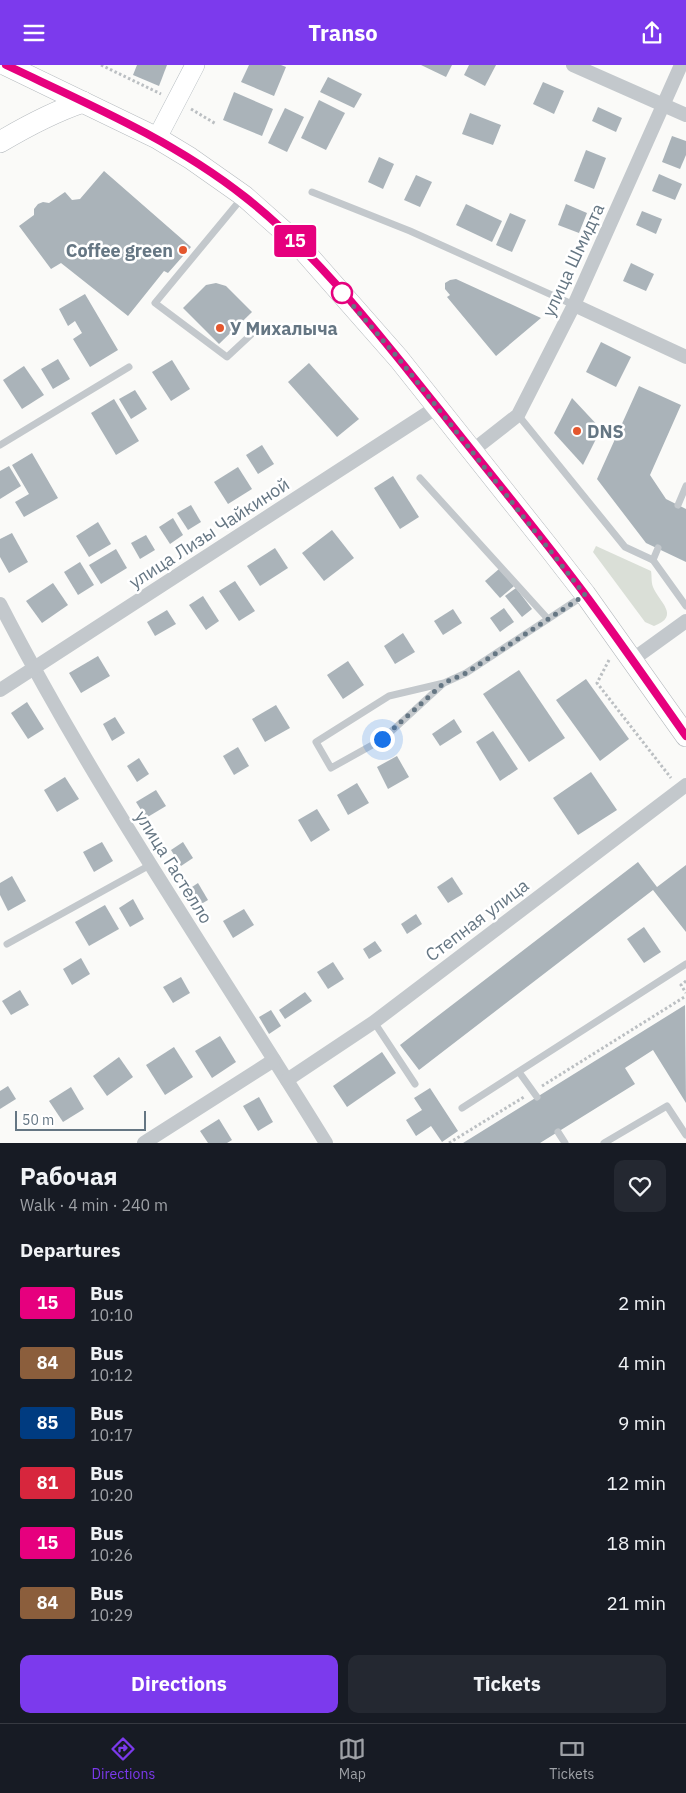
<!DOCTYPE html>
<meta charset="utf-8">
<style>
:root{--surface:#171b24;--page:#242831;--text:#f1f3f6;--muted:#9ea1a6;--line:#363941;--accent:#7c3aed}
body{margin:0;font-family:"IBM Plex Sans",sans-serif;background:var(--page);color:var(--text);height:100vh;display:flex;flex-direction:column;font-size:19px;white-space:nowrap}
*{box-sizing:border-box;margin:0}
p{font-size:16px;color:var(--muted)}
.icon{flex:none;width:28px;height:28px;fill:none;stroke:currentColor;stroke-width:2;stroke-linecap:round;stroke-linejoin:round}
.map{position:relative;height:1078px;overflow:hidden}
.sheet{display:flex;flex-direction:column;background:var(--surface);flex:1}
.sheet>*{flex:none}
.badge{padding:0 10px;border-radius:4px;font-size:18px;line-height:32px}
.scale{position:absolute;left:15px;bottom:12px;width:131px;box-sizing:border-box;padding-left:5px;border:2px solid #657683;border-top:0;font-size:14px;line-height:18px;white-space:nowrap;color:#657683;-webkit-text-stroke:4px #fff;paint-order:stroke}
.you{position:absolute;width:25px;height:25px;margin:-12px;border:4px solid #fff;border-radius:50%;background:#1a73e8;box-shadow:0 0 0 8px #1a73e833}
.map>.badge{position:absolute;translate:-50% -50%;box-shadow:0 0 0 2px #fff}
h2{padding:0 20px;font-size:19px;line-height:45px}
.round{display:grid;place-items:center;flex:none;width:52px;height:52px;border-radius:10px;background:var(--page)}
.summary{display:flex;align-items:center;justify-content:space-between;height:85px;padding:0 20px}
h1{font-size:24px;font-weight:700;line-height:38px}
.primary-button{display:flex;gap:10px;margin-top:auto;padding:10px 20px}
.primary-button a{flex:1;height:58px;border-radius:10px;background:var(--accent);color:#fff;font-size:20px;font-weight:700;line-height:58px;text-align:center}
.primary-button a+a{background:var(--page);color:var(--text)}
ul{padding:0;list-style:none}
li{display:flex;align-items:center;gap:15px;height:60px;padding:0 20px}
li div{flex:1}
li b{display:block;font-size:19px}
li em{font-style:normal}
li .badge{min-width:55px;font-weight:700;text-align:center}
header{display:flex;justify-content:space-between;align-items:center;height:65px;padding:0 20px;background:var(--accent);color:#fff;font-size:22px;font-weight:700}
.menu{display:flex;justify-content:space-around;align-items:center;height:70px;border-top:1px solid var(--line);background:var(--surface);font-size:14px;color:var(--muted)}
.menu a{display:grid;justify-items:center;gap:2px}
.menu .active{color:var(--accent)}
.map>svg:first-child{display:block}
</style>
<header><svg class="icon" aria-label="menu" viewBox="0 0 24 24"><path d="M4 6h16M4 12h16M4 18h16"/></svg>Transo<svg class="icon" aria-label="share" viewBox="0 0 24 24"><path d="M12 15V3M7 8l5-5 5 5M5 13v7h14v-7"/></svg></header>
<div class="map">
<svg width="686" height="1078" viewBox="0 0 686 1078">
<rect width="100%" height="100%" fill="#fafaf8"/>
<path fill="#dadfd7" d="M 596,481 L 651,506 C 652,511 651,517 653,522 C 659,537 681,551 654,561 L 645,557 L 593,487 Z"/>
<g fill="#aab3b9">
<polygon points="137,0 167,0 159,21 133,10"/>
<polygon points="249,0 281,0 286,2 274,31 241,17"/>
<polygon points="421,0 452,0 446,12"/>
<polygon points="469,0 496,0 485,21 464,10"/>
<polygon points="328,12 362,29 354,43 320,27"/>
<polygon points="543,17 564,26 554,49 533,39"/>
<polygon points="234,27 273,44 262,71 223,55"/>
<polygon points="319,35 345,48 326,85 301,73"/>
<polygon points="598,42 622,53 616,67 592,56"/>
<polygon points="285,43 304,52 287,87 268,78"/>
<polygon points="470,48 501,60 493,80 462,69"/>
<polygon points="672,71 686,76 686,90 680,104 662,97"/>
<polygon points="586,85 606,93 594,124 574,116"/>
<polygon points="379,92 394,99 383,124 368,117"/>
<polygon points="104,106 191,182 168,208 164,206 128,251 61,198 51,204 19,161 34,150 34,144 38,139 43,137 49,138 65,127 72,135 80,134"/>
<polygon points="659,109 682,119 675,135 652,126"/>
<polygon points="416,110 432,117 420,142 404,135"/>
<polygon points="466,139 502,156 492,177 456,160"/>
<polygon points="566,139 587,148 579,168 558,160"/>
<polygon points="642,146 662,154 656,169 636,160"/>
<polygon points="510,148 526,155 512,187 496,180"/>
<polygon points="631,198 654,209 646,226 623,216"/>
<polygon points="456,214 541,253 496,291 447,232 450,230 445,224 445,218 450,215"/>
<polygon points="216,218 226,221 252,247 219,279 183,243 206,220"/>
<polygon points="85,229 118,285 90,302 73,274 82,268 75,256 68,261 59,244"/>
<polygon points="601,277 631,292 616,322 586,307"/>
<polygon points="58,294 70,314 53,324 41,304"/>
<polygon points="172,295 190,324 171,336 152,307"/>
<polygon points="309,298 359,354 337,372 288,317"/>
<polygon points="24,301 44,330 22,344 3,315"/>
<polygon points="639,321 681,340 650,410 666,434 686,444 686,497 646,478 597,414"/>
<polygon points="135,325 147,344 131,354 119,334"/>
<polygon points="572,333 601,364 583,400 554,368"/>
<polygon points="114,334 139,376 116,390 91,348"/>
<polygon points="262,380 274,399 258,409 246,390"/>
<polygon points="32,388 58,433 24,452 15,437 29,429 12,400"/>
<polygon points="9,401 21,421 0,434 0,406"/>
<polygon points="238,402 252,424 228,439 214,417"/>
<polygon points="393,411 419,452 400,464 374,423"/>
<polygon points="191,440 201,457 188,465 177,448"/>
<polygon points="173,453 183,470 170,479 159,462"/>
<polygon points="98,457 111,479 89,492 76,471"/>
<polygon points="332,465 354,493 324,516 302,488"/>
<polygon points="12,468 28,497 9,508 0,492 0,474"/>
<polygon points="146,470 155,485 140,494 131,478"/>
<polygon points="275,483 288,503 260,521 247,501"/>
<polygon points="116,484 127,503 101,519 89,500"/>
<polygon points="80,497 94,520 78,530 64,507"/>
<polygon points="499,504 514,521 500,533 485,516"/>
<polygon points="235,516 255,546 239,556 219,526"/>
<polygon points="53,518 68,540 42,558 26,536"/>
<polygon points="516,523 532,544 522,552 505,531"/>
<polygon points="203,531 219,556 206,565 189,540"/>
<polygon points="504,543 514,557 500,567 490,553"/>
<polygon points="453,544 462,558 443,570 434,556"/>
<polygon points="167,545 176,559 155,571 147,557"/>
<polygon points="403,568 415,587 395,599 384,581"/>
<polygon points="98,591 110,611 81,628 69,608"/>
<polygon points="348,596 364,620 343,634 327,610"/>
<polygon points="519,605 565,673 529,697 483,629"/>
<polygon points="586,614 629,674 600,696 556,635"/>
<polygon points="27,637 44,664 28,674 11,648"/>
<polygon points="276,640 290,663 265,677 252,654"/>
<polygon points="115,652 125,668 112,676 103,659"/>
<polygon points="454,654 462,667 440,681 432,669"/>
<polygon points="493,666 518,704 500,716 476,677"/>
<polygon points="238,682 249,701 234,710 223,691"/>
<polygon points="397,691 409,712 388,724 377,702"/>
<polygon points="139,693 149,709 137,717 127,701"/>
<polygon points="591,707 617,745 578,770 553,733"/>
<polygon points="65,712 79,734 57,747 44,725"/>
<polygon points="357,718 369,738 348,750 337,730"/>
<polygon points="156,725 166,741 146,753 136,737"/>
<polygon points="317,744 330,765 311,777 298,755"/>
<polygon points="102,777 113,796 94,807 83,787"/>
<polygon points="183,777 193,793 181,801 171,785"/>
<polygon points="638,797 657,822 686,800 686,867 653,825 419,1005 400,980"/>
<polygon points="12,811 26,836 8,846 0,830 0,818"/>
<polygon points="452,812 463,829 448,838 437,822"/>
<polygon points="198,818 208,835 196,842 186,826"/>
<polygon points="133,834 144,854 130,862 119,843"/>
<polygon points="105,840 119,864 89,881 75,857"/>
<polygon points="244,844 254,860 233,873 223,856"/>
<polygon points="416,849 422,859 407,869 401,859"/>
<polygon points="644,862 661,887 644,898 627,874"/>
<polygon points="375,876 382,886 369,894 363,884"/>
<polygon points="81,893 90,909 72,920 63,904"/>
<polygon points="333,897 344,914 328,924 317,907"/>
<polygon points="181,912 190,928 173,938 163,922"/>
<polygon points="20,925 29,940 11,950 2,936"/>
<polygon points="305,927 312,936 285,954 279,945"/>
<polygon points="685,940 686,1038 653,985 625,1003 635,1019 540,1078 463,1078"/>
<polygon points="271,945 281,961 269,969 259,952"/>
<polygon points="220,971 236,997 212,1013 195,986"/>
<polygon points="174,982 193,1012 165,1030 146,1000"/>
<polygon points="382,987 396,1008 347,1042 333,1021"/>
<polygon points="119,992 133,1012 107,1031 93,1011"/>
<polygon points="8,1021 16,1034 0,1044 0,1026"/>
<polygon points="71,1022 84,1044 63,1057 49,1036"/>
<polygon points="430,1023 458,1066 442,1077 431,1061 416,1071 406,1055 422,1045 414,1033"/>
<polygon points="259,1032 273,1057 258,1066 243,1041"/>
<polygon points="219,1054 232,1075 227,1078 208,1078 200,1066"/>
</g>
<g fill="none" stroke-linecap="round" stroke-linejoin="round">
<g stroke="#b3babf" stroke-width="20">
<polyline id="secondary" points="157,73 195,0"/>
</g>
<g stroke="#b5babe" stroke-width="22">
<g id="primary">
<polyline points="6,0 157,73 190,93 244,131 297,178 399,294 550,484 585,529 686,671"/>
<path d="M 0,77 C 27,61 53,47 83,37"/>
</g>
</g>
<g stroke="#bbbfc2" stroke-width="3" stroke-dasharray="2.5 2.5" stroke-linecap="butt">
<polyline points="101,0 161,29"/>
<polyline points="191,44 216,59"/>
<polyline points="609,595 597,618 671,713"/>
<polyline points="686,916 681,920 686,928"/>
<polyline points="542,1021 686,931"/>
<polyline points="449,1078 524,1032"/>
</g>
<g stroke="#c3c8cc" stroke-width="7">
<polyline points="312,127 410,166 574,240"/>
<polyline points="242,133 155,238 227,292 256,265"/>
<polyline points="518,350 625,482 653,495"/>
<polyline points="0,380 129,302"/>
<polyline points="420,413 548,554"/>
<polyline points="678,440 686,421"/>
<polyline points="658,483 653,495 686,541"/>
<polyline points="444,618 383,674 331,703 316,677 389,631 444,618 466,608 583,531"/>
<polyline points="7,879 150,800"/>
<polyline points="374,957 415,1019"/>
<polyline points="519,1007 537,1032"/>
<polyline points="462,1043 686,899"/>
<polyline points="558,1067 565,1078"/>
<polyline points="604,1078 667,1041 686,1070"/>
</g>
<g stroke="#c3c8cc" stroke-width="14">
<polyline points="573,0 686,50"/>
<polyline points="574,240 686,292"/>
<polyline points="472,386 518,350 574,240 681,0"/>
<path d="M 0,539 C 96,726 216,899 326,1078"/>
<polyline points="632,595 686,556"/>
<polyline points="0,625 437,342"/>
<polyline points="287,1015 374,957 686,720"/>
<polyline points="144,1078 274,995"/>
</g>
<use href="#secondary" stroke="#fff" stroke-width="19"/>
<use href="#primary" stroke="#fff" stroke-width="21"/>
</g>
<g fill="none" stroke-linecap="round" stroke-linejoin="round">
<g stroke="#fff" stroke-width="11">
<path id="line" d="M 6,0 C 88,39 173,75 245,132 C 318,189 380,271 439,344 C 487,405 537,465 584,528 C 619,575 652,623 686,671"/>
</g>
<use href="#line" stroke="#e6007e" stroke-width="8"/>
<polyline stroke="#657683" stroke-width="5" stroke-dasharray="0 9" points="342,228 399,294 585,530 466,608 444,618 382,674"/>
</g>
<g fill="#e4572e" stroke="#fff" stroke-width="2">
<circle cx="183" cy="185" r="5"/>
<circle cx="220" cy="263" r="5"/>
<circle cx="577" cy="366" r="5"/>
</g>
<circle fill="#fff" stroke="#e6007e" stroke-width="2.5" cx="342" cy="228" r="10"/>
<g text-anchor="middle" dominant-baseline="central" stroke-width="5" stroke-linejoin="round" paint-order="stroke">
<g font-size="18" font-weight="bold" fill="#657683" stroke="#fff" text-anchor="start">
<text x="173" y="185" text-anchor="end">Coffee green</text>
<text x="230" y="263">У Михалыча</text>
<text x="587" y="366">DNS</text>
</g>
<g font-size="18" fill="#657683" stroke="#fff">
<text transform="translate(573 195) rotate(-65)">улица Шмидта</text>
<text transform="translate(209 468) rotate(-33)">улица Лизы Чайкиной</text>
<text transform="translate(174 802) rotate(58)">улица Гастелло</text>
<text transform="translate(477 855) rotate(-37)">Степная улица</text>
</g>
</g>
</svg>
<div class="scale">50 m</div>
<div class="you" style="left:382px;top:674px"></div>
<b class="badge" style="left:295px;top:176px;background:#e6007e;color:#fff">15</b>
</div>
<section class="sheet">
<div class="summary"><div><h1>Рабочая</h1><p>Walk · 4 min · 240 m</p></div><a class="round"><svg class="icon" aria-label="heart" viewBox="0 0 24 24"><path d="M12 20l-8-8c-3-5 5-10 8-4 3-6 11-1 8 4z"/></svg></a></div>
<h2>Departures</h2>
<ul>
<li><span class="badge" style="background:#e6007e;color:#fff">15</span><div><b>Bus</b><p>10:10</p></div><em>2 min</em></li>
<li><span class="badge" style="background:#8b5e3c;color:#fff">84</span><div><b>Bus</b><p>10:12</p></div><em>4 min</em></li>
<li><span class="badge" style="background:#003b80;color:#fff">85</span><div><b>Bus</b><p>10:17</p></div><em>9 min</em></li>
<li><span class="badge" style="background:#d7263d;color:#fff">81</span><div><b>Bus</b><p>10:20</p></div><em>12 min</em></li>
<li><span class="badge" style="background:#e6007e;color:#fff">15</span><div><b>Bus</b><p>10:26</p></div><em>18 min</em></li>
<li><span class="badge" style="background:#8b5e3c;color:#fff">84</span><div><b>Bus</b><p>10:29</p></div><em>21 min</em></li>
</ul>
<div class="primary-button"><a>Directions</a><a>Tickets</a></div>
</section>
<nav class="menu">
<a class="active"><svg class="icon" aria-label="directions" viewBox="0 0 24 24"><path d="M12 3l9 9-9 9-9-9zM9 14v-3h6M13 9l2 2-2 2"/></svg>Directions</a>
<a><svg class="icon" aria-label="map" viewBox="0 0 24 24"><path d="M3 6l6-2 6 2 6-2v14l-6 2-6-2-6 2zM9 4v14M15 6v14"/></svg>Map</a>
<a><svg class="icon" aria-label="tickets" viewBox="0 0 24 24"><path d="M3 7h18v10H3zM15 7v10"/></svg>Tickets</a>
</nav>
